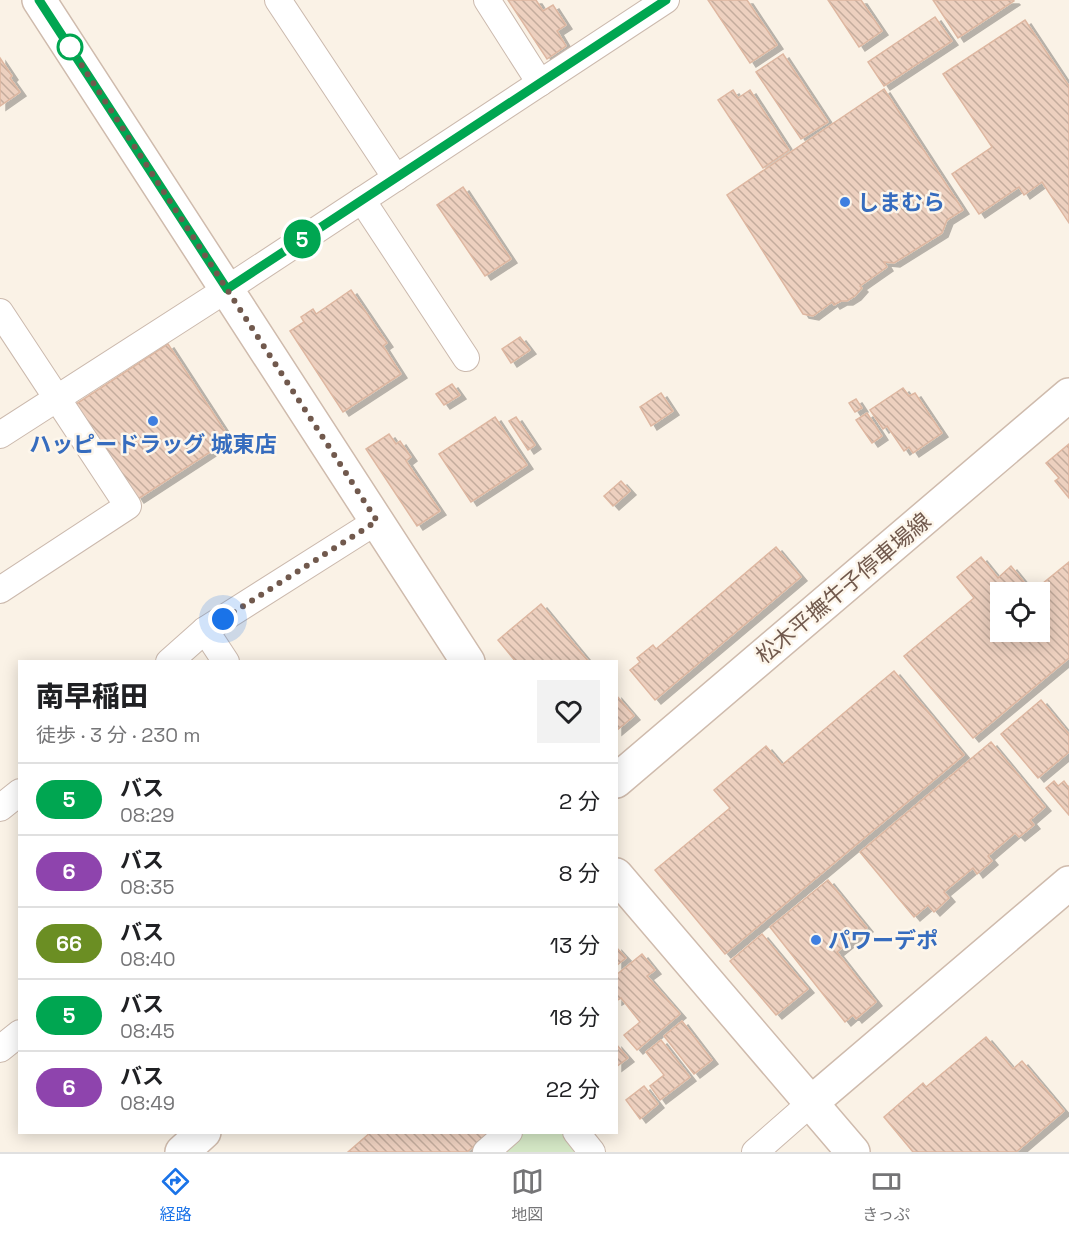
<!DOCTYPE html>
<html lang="ja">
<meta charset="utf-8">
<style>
:root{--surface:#fff;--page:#f2f2f2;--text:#202124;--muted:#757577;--line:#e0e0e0;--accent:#1a73e8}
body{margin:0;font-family:"Space Grotesk","Noto Sans JP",sans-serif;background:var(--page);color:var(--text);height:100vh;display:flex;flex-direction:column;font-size:22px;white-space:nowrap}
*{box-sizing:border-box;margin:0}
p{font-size:20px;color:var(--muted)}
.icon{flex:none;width:33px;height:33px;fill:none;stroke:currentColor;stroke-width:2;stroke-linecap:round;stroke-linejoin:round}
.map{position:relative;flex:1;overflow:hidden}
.details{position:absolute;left:18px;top:660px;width:600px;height:474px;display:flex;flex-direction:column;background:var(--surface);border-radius:0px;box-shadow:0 3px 15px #0003}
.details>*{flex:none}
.badge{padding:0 12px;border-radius:20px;font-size:21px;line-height:39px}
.buttons{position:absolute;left:990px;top:582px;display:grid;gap:12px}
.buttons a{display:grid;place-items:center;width:60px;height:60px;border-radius:0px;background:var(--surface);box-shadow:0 3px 15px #0003;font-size:30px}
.you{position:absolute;width:30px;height:30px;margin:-15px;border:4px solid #fff;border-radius:50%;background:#1a73e8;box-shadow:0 0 0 9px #1a73e833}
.map>.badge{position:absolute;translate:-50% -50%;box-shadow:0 0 0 3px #fff}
.round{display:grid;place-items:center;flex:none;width:63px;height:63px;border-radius:0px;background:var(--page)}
.summary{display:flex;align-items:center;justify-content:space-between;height:102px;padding:0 18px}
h1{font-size:28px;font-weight:800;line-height:45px}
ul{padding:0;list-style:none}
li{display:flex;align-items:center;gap:18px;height:72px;padding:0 18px;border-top:2px solid var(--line)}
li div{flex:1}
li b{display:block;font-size:22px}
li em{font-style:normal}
li .badge{min-width:66px;font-weight:700;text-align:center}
.tabs{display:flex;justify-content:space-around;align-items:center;height:84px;border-top:2px solid var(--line);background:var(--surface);font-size:16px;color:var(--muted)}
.tabs a{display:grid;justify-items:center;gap:3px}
.tabs .current{color:var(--accent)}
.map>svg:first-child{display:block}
</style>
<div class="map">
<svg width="1069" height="1152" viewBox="0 0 1069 1152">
<defs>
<pattern id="building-back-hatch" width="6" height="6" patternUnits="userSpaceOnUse" patternTransform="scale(1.5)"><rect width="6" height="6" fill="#edd0bf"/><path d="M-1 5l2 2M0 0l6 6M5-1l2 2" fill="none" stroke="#c4ac9d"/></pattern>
<filter id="shadow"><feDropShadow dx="6" dy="4" stdDeviation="0" flood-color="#0004"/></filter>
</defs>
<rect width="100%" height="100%" fill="#faf2e6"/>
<polygon fill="#d4e7c5" points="522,1132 564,1133 581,1152 500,1152"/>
<g fill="url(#building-back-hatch)" stroke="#deb7a1" stroke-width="1.5" fill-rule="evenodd" filter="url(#shadow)">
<polygon points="508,0 536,0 543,11 553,5 566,25 557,31 566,46 547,59"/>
<polygon points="708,0 747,0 777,45 750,63"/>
<polygon points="828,0 861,0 882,31 859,47"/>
<polygon points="933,0 1013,0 1014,1 958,38"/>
<polygon points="935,17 952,41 884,86 868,62"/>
<polygon points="1025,20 1069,86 1069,223 1042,182 1024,195 1019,187 979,214 952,174 992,147 943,74"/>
<polygon points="783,54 828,122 801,139 756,72"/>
<polygon points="0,58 12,76 10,78 20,92 0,106"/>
<polygon points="884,89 963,210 947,220 942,233 894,263 884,262 887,267 860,286 862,288 855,296 847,301 841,301 834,305 832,302 813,316 803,314 727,195"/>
<polygon points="733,90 738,98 750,90 789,150 763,168 718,100"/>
<polygon points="463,187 511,259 485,276 437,205"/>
<polygon points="351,290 387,343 383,346 401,374 343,412 290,331 304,322 301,317 313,309 316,314"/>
<polygon points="520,337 530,350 511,363 502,349"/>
<polygon points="168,344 230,439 138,499 76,404"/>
<polygon points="452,384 460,395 444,405 436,394"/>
<polygon points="903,388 909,396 915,393 942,433 913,453 909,447 904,451 887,426 883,429 870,410"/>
<polygon points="661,393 673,411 651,426 640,407"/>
<polygon points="856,399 862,408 855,412 849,403"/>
<polygon points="867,413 882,436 872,443 856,420"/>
<polygon points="495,417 527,465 471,502 439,454"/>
<polygon points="516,417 535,445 528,450 509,421"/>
<polygon points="389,434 396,444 400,441 411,457 406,461 440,511 417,526 366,449"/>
<polygon points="1069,444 1069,498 1055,481 1059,478 1046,463"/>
<polygon points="621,481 630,491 613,506 604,496"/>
<polygon points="776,547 801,577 655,700 630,670 640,662 637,658 653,645 656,649"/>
<path d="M 981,557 L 998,578 L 1011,566 L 1032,592 L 1069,562 L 1069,658 L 973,738 L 904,656 L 974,598 L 957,577 ZM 1000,592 L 1040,592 L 1040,632 L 1000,632 Z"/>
<polygon points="541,604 589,662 516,662 498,640"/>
<polygon points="894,671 964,755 725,954 655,870 730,808 714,790 766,746 782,765"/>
<polygon points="616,695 634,716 616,731"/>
<polygon points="1041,700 1069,734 1069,752 1038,778 1001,734"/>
<polygon points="991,742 1045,807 1030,820 1034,825 1019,837 1015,833 988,856 992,861 977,874 973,868 944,892 949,898 934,912 928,905 914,917 860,852"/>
<polygon points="1054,781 1058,786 1064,781 1069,788 1069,815 1046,788"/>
<polygon points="828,880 867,928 837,952 876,1002 856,1019 853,1015 845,1022 770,927"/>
<polygon points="762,934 808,989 776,1015 730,961"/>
<polygon points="616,947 626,958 616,966"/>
<polygon points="642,954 655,970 647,976 680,1014 637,1050 624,1035 640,1022 621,998 616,1001 616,975"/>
<polygon points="682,1021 712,1060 694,1074 664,1036"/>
<polygon points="986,1037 1013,1069 1022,1061 1064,1111 1016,1152 913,1152 884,1117 923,1083 926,1087"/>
<polygon points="661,1040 690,1077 660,1100 650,1086 664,1075 646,1052"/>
<polygon points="616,1044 628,1058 616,1067"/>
<polygon points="644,1086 658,1104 640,1119 626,1100"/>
<polygon points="371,1132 488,1132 489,1133 467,1152 348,1152"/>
</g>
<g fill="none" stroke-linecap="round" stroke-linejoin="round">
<g stroke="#cbb9ad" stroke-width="28">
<g id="street">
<polyline points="278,0 396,178"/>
<polyline points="487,0 540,83"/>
<polyline points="362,200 466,358"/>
<polyline points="0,312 128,506 0,590"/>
<polyline points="0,435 227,289 666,0"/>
<polyline points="205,630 226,662"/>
<polyline points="169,662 205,630 377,521"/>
<polyline points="0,808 20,792"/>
<polyline points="0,1049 20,1033"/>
<polyline points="576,1132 592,1152"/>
<polyline points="486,1152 509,1132"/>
<polyline points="755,1152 812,1102"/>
</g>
</g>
<g stroke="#cfbbad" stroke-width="36">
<g id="secondary">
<polyline points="39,0 468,662"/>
<polyline points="616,781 1069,395"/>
<polyline points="616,875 853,1152"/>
<polyline points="812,1102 1069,883"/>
<polyline points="182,1152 204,1132"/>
</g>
</g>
<use href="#street" stroke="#fff" stroke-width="26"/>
<use href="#secondary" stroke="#fff" stroke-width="33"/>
</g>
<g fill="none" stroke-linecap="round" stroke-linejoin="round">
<g stroke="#fff" stroke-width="14">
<polyline id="line" points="39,0 227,289 666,0"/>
</g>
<use href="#line" stroke="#00a651" stroke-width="9"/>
<polyline stroke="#71594d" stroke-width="6" stroke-dasharray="0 10.8" points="70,47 377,521 223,619"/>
</g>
<circle fill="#fff" stroke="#00a651" stroke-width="3" cx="70" cy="47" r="12"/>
<g fill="#3f7fe0" stroke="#fdf6eb" stroke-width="2">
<circle cx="845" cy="202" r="6"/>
<circle cx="153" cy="421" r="6"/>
<circle cx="816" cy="940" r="6"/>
</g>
<g text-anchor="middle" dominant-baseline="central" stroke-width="5" stroke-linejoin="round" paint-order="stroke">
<g font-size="22" font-weight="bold" fill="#366cbe" stroke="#fdf6eb" text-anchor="start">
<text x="857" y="202">しまむら</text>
<text x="153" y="444" text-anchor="middle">ハッピードラッグ 城東店</text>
<text x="828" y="940">パワーデポ</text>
</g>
<g font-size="22" fill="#71594d" stroke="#fdf6eb">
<text transform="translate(843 588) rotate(-40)">松木平撫牛子停車場線</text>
</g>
</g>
</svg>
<div class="buttons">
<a><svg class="icon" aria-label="locate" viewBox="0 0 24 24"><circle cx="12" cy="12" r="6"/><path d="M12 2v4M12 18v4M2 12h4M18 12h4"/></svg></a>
</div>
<div class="you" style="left:223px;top:619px"></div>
<b class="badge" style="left:302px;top:239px;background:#00a651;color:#fff">5</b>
<section class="details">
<div class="summary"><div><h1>南早稲田</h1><p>徒歩 · 3 分 · 230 m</p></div><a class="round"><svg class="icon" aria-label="heart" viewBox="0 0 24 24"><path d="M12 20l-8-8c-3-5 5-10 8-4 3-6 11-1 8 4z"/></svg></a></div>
<ul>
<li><span class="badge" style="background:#00a651;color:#fff">5</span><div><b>バス</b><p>08:29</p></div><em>2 分</em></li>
<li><span class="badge" style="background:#8e44ad;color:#fff">6</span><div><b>バス</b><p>08:35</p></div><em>8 分</em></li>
<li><span class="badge" style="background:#6b8e23;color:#fff">66</span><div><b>バス</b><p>08:40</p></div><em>13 分</em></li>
<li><span class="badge" style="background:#00a651;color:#fff">5</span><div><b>バス</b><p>08:45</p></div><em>18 分</em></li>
<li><span class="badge" style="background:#8e44ad;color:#fff">6</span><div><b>バス</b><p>08:49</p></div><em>22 分</em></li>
</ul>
</section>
</div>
<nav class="tabs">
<a class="current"><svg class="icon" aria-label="directions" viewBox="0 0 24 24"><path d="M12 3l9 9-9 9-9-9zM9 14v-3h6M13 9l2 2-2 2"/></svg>経路</a>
<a><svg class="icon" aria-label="map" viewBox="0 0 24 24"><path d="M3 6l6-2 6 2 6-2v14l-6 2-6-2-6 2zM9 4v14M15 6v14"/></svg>地図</a>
<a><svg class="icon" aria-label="tickets" viewBox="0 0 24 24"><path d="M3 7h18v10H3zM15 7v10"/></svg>きっぷ</a>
</nav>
